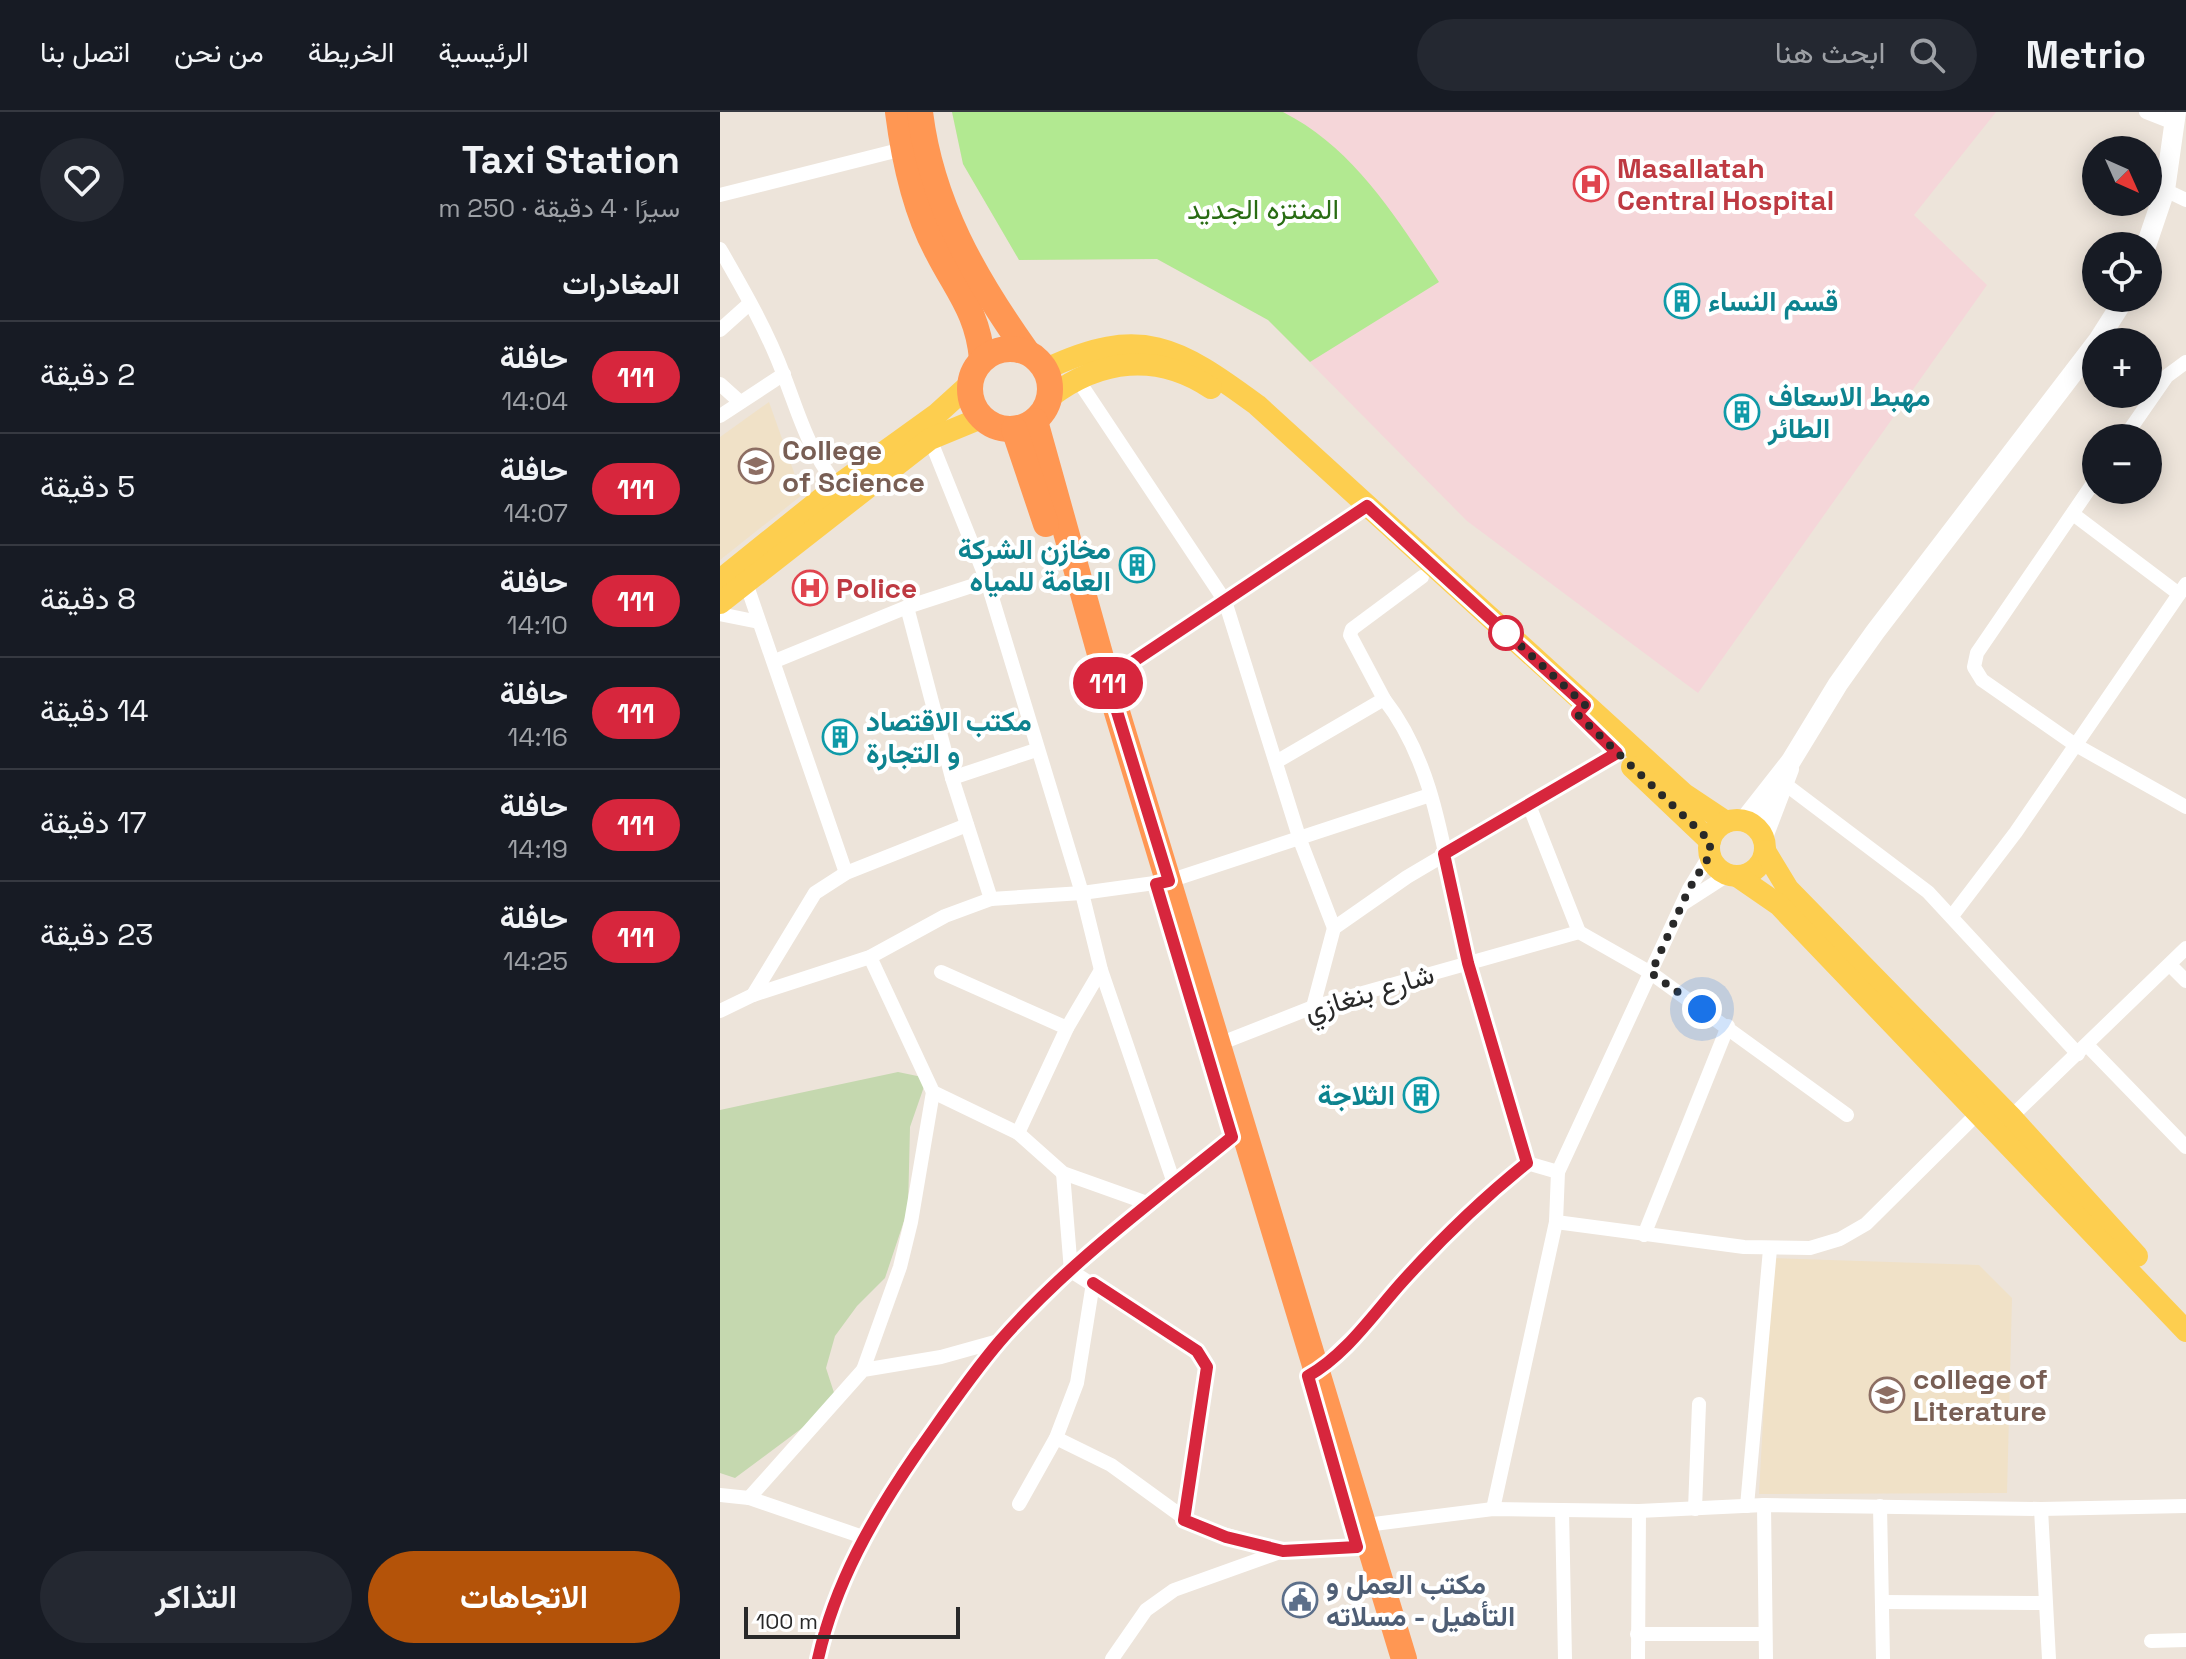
<!DOCTYPE html>
<html lang="ar">
<meta charset="utf-8">
<style>
:root{--surface:#171b24;--page:#242831;--text:#f1f3f6;--muted:#9ea1a6;--line:#363941;--accent:#b45309}
body{margin:0;font-family:"Space Grotesk",Vazirmatn,sans-serif;background:var(--page);color:var(--text);direction:rtl;height:100vh;display:flex;flex-direction:column;font-size:30px;white-space:nowrap}
*{box-sizing:border-box;margin:0}
p{font-size:26px;color:var(--muted)}
.icon{flex:none;width:44px;height:44px;fill:none;stroke:currentColor;stroke-width:2;stroke-linecap:round;stroke-linejoin:round}
.map{position:relative;flex:1;overflow:hidden;direction:ltr}
.panel{display:flex;flex-direction:column;background:var(--surface);width:720px}
.panel>*{flex:none}
.badge{padding:0 16px;border-radius:26px;font-size:28px;line-height:52px}
.needle{width:52px;rotate:135deg}
.tools{position:absolute;left:1362px;top:24px;display:grid;gap:16px}
.tools a{display:grid;place-items:center;width:80px;height:80px;border-radius:50%;background:var(--surface);box-shadow:0 4px 20px #0003;font-size:40px}
.scale{position:absolute;left:24px;bottom:20px;width:216px;box-sizing:border-box;padding-left:8px;border:4px solid #292929;border-top:0;font-size:22px;line-height:28px;white-space:nowrap;color:#292929;-webkit-text-stroke:6px #fff;paint-order:stroke}
.you{position:absolute;width:40px;height:40px;margin:-20px;border:6px solid #fff;border-radius:50%;background:#1a73e8;box-shadow:0 0 0 12px #1a73e833}
.map>.badge{position:absolute;translate:-50% -50%;box-shadow:0 0 0 4px #fff}
h2{padding:0 40px;font-size:30px;line-height:72px}
.round{display:grid;place-items:center;flex:none;width:84px;height:84px;border-radius:42px;background:var(--page)}
.headline{display:flex;align-items:center;justify-content:space-between;height:136px;padding:0 40px}
h1{font-size:38px;font-weight:700;line-height:60px}
.cta{display:flex;gap:16px;margin-top:auto;padding:16px 40px}
.cta a{flex:1;height:92px;border-radius:48px;background:var(--accent);color:#fff;font-size:32px;font-weight:700;line-height:92px;text-align:center}
.cta a+a{background:var(--page);color:var(--text)}
ul{padding:0;list-style:none}
li{display:flex;align-items:center;gap:24px;height:112px;padding:0 40px;border-top:2px solid var(--line)}
li div{flex:1}
li b{display:block;font-size:30px}
li em{font-style:normal}
li .badge{min-width:88px;font-weight:700;text-align:center}
header{display:flex;align-items:center;gap:48px;box-sizing:border-box;height:112px;padding:0 40px;background:var(--surface);border-bottom:2px solid var(--line)}
header strong{font-size:38px}
nav{display:flex;gap:44px;margin-inline-start:auto;font-size:28px}
.search{width:560px;height:72px;background:var(--page);display:flex;align-items:center;gap:20px;box-sizing:border-box;padding:0 28px;border-radius:44px;color:var(--muted);font-size:30px}
main{display:flex;flex:1;min-height:0}
.map>svg:first-child{display:block}
</style>
<header>
<strong>Metrio</strong>
<div class="search"><svg class="icon" aria-label="search" viewBox="0 0 24 24"><circle cx="10" cy="10" r="6"/><path d="M15 15l6 6"/></svg>ابحث هنا</div>
<nav><a>الرئيسية</a><a>الخريطة</a><a>من نحن</a><a>اتصل بنا</a></nav>
</header>
<main>
<div class="map">
<svg width="1466" height="1547" viewBox="0 0 1466 1547">
<rect width="100%" height="100%" fill="#ede4da"/>
<g fill="#f0e1c7">
<polygon points="49,290 82,383 0,448 0,325"/>
<polygon points="1052,1146 1259,1153 1292,1186 1287,1381 1039,1382"/>
</g>
<polygon fill="#f5d6d9" points="232,0 1276,0 1194,103 1267,173 978,581 747,409 548,208 437,147 299,148 243,52"/>
<path fill="#b2e991" d="M 232,0 L 563,0 C 634,36 676,105 719,170 L 590,250 L 548,208 L 437,147 L 299,148 L 243,52 Z"/>
<polygon fill="#c5d8af" points="178,960 207,966 190,1015 188,1097 165,1166 137,1194 115,1224 106,1256 117,1290 15,1366 0,1361 0,998"/>
<g fill="none" stroke-linecap="round" stroke-linejoin="round">
<g stroke="#fff" stroke-width="14">
<polyline points="1426,0 1454,11"/>
<polyline points="1445,78 1466,88"/>
<polyline points="0,83 183,37"/>
<path d="M 0,137 C 23,177 48,220 64,264 C 82,311 86,332 117,374"/>
<polyline points="0,218 29,192"/>
<polyline points="356,265 505,489 580,728 614,816"/>
<polyline points="0,272 20,290"/>
<polyline points="0,304 64,262"/>
<polyline points="1404,326 1447,264 1466,250"/>
<polyline points="210,327 267,469 362,781 381,858 454,1071"/>
<polyline points="1376,367 1257,541 1254,555 1262,568 1354,632 1466,695"/>
<polyline points="1353,402 1459,482"/>
<polyline points="26,471 126,761"/>
<polyline points="187,495 232,666 271,787"/>
<polyline points="0,502 39,510"/>
<polyline points="55,549 187,495 267,469"/>
<polyline points="387,567 647,394"/>
<polyline points="664,587 630,523 632,517 702,465"/>
<path d="M 556,650 L 664,587 C 722,661 725,763 749,852 C 766,919 788,985 807,1051 L 838,1060"/>
<polyline points="232,666 316,638"/>
<polyline points="1065,672 1208,780 1358,942"/>
<polyline points="809,693 859,820"/>
<polyline points="964,791 1009,762"/>
<polyline points="1232,804 1296,720 1466,472"/>
<polyline points="1450,853 1466,869"/>
<polyline points="221,860 347,916"/>
<polyline points="33,883 95,781 126,761 247,713"/>
<polyline points="593,895 614,816 687,765 897,641"/>
<polyline points="0,899 33,883 150,845 225,804 271,787 362,781 449,769 710,683"/>
<polyline points="499,932 593,895 859,820 931,861 1127,1003"/>
<polyline points="1367,933 1466,1035"/>
<polyline points="213,980 298,1021 343,1061 430,1092"/>
<polyline points="1291,1005 1466,836"/>
<polyline points="298,1021 347,916 381,858"/>
<polyline points="343,1061 351,1159 477,1239 487,1255 464,1408"/>
<polyline points="836,1110 1024,1135 1090,1136 1120,1127 1146,1112 1261,998"/>
<polyline points="924,1123 1008,914"/>
<polyline points="143,1258 180,1155 191,1110 213,980 150,845"/>
<polyline points="594,1261 650,1208 727,1121 807,1051"/>
<polyline points="336,1326 391,1353 475,1414 563,1439"/>
<polyline points="0,1383 29,1386 143,1425"/>
<polyline points="29,1386 143,1258 221,1245 282,1228 351,1159 512,1025"/>
<polyline points="299,1392 336,1326 357,1271 373,1171"/>
<polyline points="1044,1393 1046,1547"/>
<polyline points="1027,1394 1050,1137"/>
<polyline points="1160,1394 1163,1547"/>
<polyline points="773,1397 836,1110 838,1060 969,777 990,743"/>
<polyline points="975,1397 979,1292"/>
<polyline points="1321,1397 1329,1547"/>
<polyline points="842,1398 845,1547"/>
<polyline points="646,1413 773,1397 919,1399 1044,1393 1321,1397 1466,1394"/>
<polyline points="1162,1490 1325,1491"/>
<polyline points="917,1522 1045,1522"/>
<polyline points="1431,1529 1466,1528"/>
<path d="M 98,1547 C 123,1426 206,1323 281,1228"/>
<polyline points="392,1547 426,1498 454,1478 563,1439 637,1435"/>
<polyline points="918,1547 919,1399"/>
</g>
<g stroke="#fff" stroke-width="20">
<polyline points="1426,134 1445,78 1456,0"/>
<polyline points="1377,230 1405,186"/>
<polyline points="1024,709 1071,649 1118,572 1155,520 1376,231"/>
<polyline points="1043,725 1069,657"/>
</g>
<g stroke="#fdce4f" stroke-width="22">
<path d="M 326,257 C 421,212 458,235 537,293 L 964,682 L 1006,710"/>
<path d="M 330,285 C 380,247 437,240 491,276"/>
<polyline points="0,468 117,374 217,302 249,273"/>
<polyline points="0,491 210,327 261,306"/>
<polyline points="912,655 990,729"/>
<circle cx="1017" cy="736" r="28"/>
<polyline points="1045,739 1068,777 1291,1005 1417,1144"/>
<polyline points="1017,764 1059,793 1466,1219"/>
</g>
<g stroke="#ff9753" stroke-width="26">
<path d="M 178,0 C 184,47 195,99 218,141 C 238,180 258,201 262,247"/>
<path d="M 200,0 C 211,91 255,167 307,240"/>
<circle cx="290" cy="277" r="40"/>
<polyline points="315,309 387,567 684,1547"/>
<polyline points="294,317 326,412"/>
</g>
</g>
<g fill="none" stroke-linecap="round" stroke-linejoin="round">
<g stroke="#fff" stroke-width="18">
<path id="line" d="M 98,1547 C 115,1471 153,1405 197,1341 C 224,1303 250,1264 280,1229 C 347,1152 433,1089 512,1025 L 436,772 L 449,769 L 387,567 L 647,394 L 865,593 L 857,602 L 897,641 L 724,742 L 748,851 L 807,1051 C 762,1087 722,1126 683,1169 C 654,1201 626,1243 588,1264 L 637,1435 L 563,1439 L 506,1425 L 464,1408 L 487,1255 L 477,1239 L 373,1171"/>
</g>
<use href="#line" stroke="#d7263d" stroke-width="12"/>
<polyline stroke="#292929" stroke-width="8" stroke-dasharray="0 14.4" points="786,521 778,513 865,593 857,602 990,729 990,743 969,777 931,861 982,897"/>
</g>
<defs>
<g id="hospital-ring" transform="scale(1.8)"><circle r="9.5" fill="#fff" stroke="#e0444e" stroke-width="1.5"/><path d="M-5-5h3v3.5h4V-5h3V5h-3V1.5h-4V5h-3Z" fill="#e0444e"/></g>
<g id="building-ring" transform="scale(1.8)"><circle r="9.5" fill="#fff" stroke="#0f9aa8" stroke-width="1.5"/><path d="M-4-6H4V6H1V3H-1V6H-4ZM-2.5-4.3h1.7v1.8h-1.7ZM.8-4.3h1.7v1.8H.8ZM-2.5-1h1.7V.8h-1.7ZM.8-1h1.7V.8H.8Z" fill="#0f9aa8"/></g>
<g id="university-ring" transform="scale(1.8)"><circle r="9.5" fill="#fff" stroke="#8d6e63" stroke-width="1.5"/><path d="M0-5L7-2L0 1L-7-2ZM-4 1L0 2.5L4 1V4Q0 6-4 4Z" fill="#8d6e63"/></g>
<g id="civic-ring" transform="scale(1.8)"><circle r="9.5" fill="#fff" stroke="#5c6f8a" stroke-width="1.5"/><path d="M-.6-6.5H3V-4.5H.6V-3L4-1V1h2V6H-6V1h2V-1L-.6-3ZM-1.2 2.5V6h2.4V2.5Z" fill="#5c6f8a"/></g>
</defs>
<g fill-rule="evenodd">
<use href="#hospital-ring" x="871" y="72"/>
<use href="#building-ring" x="962" y="189"/>
<use href="#building-ring" x="1022" y="300"/>
<use href="#university-ring" x="36" y="354"/>
<use href="#building-ring" x="417" y="453"/>
<use href="#hospital-ring" x="90" y="476"/>
<use href="#building-ring" x="120" y="625"/>
<use href="#building-ring" x="701" y="983"/>
<use href="#university-ring" x="1167" y="1283"/>
<use href="#civic-ring" x="580" y="1488"/>
</g>
<circle fill="#fff" stroke="#d7263d" stroke-width="4" cx="786" cy="521" r="16"/>
<g text-anchor="middle" dominant-baseline="central" stroke-width="8" stroke-linejoin="round" paint-order="stroke">
<g font-size="28" font-weight="bold" fill="#be3a42" stroke="#fff" text-anchor="start">
<text x="897" y="56">Masallatah<tspan x="897" dy="32">Central Hospital</tspan></text>
<text x="116" y="476">Police</text>
</g>
<g font-size="28" fill="#296c13" stroke="#fff">
<text x="543" y="97">المنتزه الجديد</text>
</g>
<g font-size="28" font-weight="bold" fill="#0d838f" stroke="#fff" text-anchor="start">
<text x="988" y="189">قسم النساء</text>
<text x="1048" y="284">مهبط الاسعاف<tspan x="1048" dy="32">الطائر</tspan></text>
<text x="391" y="437" text-anchor="end">مخازن الشركة<tspan x="391" dy="32">العامة للمياه</tspan></text>
<text x="146" y="609">مكتب الاقتصاد<tspan x="146" dy="32">و التجارة</tspan></text>
<text x="675" y="983" text-anchor="end">الثلاجة</text>
</g>
<g font-size="28" font-weight="bold" fill="#785e54" stroke="#fff" text-anchor="start">
<text x="62" y="338">College<tspan x="62" dy="32">of Science</tspan></text>
<text x="1193" y="1267">college of<tspan x="1193" dy="32">Literature</tspan></text>
</g>
<g font-size="28" fill="#292929" stroke="#fff">
<text transform="translate(649 880) rotate(-17)">شارع بنغازي</text>
</g>
<g font-size="28" font-weight="bold" fill="#4e5e75" stroke="#fff" text-anchor="start">
<text x="606" y="1472">مكتب العمل و<tspan x="606" dy="32">التأهيل - مسلاته</tspan></text>
</g>
</g>
</svg>
<div class="tools">
<a><svg class="needle" viewBox="-14 -14 28 28"><path d="M0-13l5 13h-10z" fill="#e53935"/><path d="M0 13l5-13h-10z" fill="#9ea1a6"/></svg></a>
<a><svg class="icon" aria-label="locate" viewBox="0 0 24 24"><circle cx="12" cy="12" r="6"/><path d="M12 2v4M12 18v4M2 12h4M18 12h4"/></svg></a>
<a>+</a>
<a>−</a>
</div>
<div class="scale">100 m</div>
<div class="you" style="left:982px;top:897px"></div>
<b class="badge" style="left:388px;top:571px;background:#d7263d;color:#fff">111</b>
</div>
<section class="panel">
<div class="headline"><div><h1>Taxi Station</h1><p>سيرًا · 4 دقيقة · 250 m</p></div><a class="round"><svg class="icon" aria-label="heart" viewBox="0 0 24 24"><path d="M12 20l-8-8c-3-5 5-10 8-4 3-6 11-1 8 4z"/></svg></a></div>
<h2>المغادرات</h2>
<ul>
<li><span class="badge" style="background:#d7263d;color:#fff">111</span><div><b>حافلة</b><p>14:04</p></div><em>2 دقيقة</em></li>
<li><span class="badge" style="background:#d7263d;color:#fff">111</span><div><b>حافلة</b><p>14:07</p></div><em>5 دقيقة</em></li>
<li><span class="badge" style="background:#d7263d;color:#fff">111</span><div><b>حافلة</b><p>14:10</p></div><em>8 دقيقة</em></li>
<li><span class="badge" style="background:#d7263d;color:#fff">111</span><div><b>حافلة</b><p>14:16</p></div><em>14 دقيقة</em></li>
<li><span class="badge" style="background:#d7263d;color:#fff">111</span><div><b>حافلة</b><p>14:19</p></div><em>17 دقيقة</em></li>
<li><span class="badge" style="background:#d7263d;color:#fff">111</span><div><b>حافلة</b><p>14:25</p></div><em>23 دقيقة</em></li>
</ul>
<div class="cta"><a>الاتجاهات</a><a>التذاكر</a></div>
</section>
</main>
